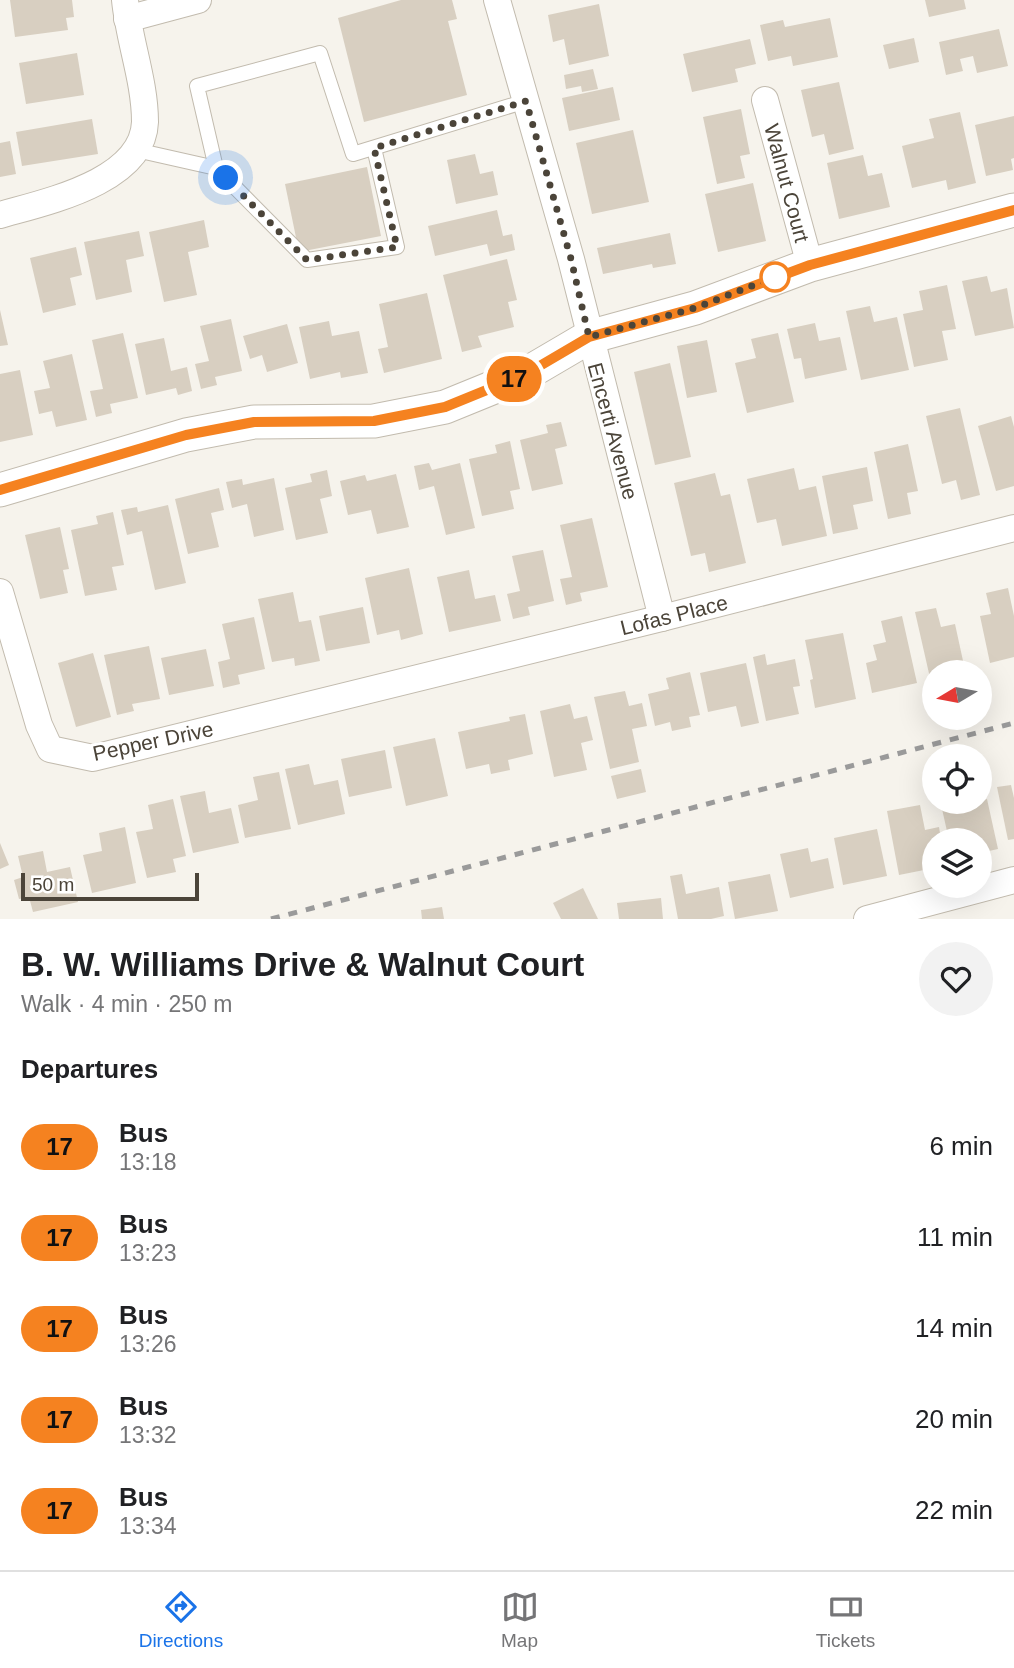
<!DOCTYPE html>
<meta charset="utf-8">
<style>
:root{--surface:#fff;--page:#f2f2f2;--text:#202124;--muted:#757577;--line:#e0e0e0;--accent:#1a73e8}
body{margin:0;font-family:Arial,sans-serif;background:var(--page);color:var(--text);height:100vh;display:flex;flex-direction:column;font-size:26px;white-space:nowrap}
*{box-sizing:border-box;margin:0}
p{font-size:23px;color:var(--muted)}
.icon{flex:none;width:38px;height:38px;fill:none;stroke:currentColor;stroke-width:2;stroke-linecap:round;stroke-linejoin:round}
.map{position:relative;height:919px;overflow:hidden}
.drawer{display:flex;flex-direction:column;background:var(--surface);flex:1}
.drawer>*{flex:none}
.badge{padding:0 14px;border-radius:23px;font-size:24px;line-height:46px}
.needle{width:46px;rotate:260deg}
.buttons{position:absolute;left:922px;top:660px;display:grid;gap:14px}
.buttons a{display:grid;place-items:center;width:70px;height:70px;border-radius:50%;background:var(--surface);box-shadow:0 7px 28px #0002;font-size:35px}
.scale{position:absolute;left:21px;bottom:18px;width:178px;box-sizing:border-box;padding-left:7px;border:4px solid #4b4439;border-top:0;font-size:19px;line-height:24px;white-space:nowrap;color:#4b4439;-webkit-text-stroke:5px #fff;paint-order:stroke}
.you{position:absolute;width:35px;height:35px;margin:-18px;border:5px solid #fff;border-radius:50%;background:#1a73e8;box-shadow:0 0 0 10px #1a73e833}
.map>.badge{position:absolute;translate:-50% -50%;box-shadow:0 0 0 4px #fff}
h2{padding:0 21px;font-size:26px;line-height:63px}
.round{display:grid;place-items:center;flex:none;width:74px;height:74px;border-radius:37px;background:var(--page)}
.summary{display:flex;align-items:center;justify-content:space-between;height:119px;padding:0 21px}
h1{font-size:33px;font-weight:700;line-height:52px}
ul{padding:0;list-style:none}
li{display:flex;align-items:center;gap:21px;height:91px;padding:0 21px}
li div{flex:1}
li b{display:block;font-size:26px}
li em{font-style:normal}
li .badge{min-width:77px;font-weight:700;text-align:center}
.tabs{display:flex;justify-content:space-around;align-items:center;height:98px;border-top:2px solid var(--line);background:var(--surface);font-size:19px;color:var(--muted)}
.tabs a{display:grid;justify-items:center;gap:4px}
.tabs .on{color:var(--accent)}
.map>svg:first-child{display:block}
</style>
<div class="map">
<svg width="1014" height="919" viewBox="0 0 1014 919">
<rect width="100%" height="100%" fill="#f6f3ec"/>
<g fill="#d8cfc1">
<polygon points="10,0 72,0 74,17 66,18 68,30 15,37"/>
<polygon points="401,0 452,0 457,19 448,21 467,95 364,122 338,18"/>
<polygon points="925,0 964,0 966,9 929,17"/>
<polygon points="599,4 609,56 569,65 564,39 553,42 548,15"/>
<polygon points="830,18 838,57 793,66 791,56 768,61 760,25 783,20 785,27"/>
<polygon points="999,29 1008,66 977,73 973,56 960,59 963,71 946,75 939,42"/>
<polygon points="914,38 919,62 889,69 883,45"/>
<polygon points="750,39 756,64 735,69 738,82 692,92 683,54"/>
<polygon points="77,53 84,95 26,104 19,63"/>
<polygon points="593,69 598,89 582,92 581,86 566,89 564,75"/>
<polygon points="839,82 854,149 829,155 824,134 812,137 801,90"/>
<polygon points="613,87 620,120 569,131 562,98"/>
<polygon points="741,109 750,154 740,156 745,178 717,184 703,117"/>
<polygon points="960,112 976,183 948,190 946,180 912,188 902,146 934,138 929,119"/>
<polygon points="1014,116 1014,158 1011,159 1013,170 986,176 975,125"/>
<polygon points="92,119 98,154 22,166 16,132"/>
<polygon points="633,130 649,202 592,214 576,143"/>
<polygon points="10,141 16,174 0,177 0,143"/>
<polygon points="475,154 480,174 493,171 498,195 456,204 447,160"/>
<polygon points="863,155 868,176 882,173 890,207 839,219 827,163"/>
<polygon points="367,167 381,236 299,252 285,184"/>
<polygon points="753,183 766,241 718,252 705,194"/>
<polygon points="497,210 503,236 512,234 515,250 490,256 487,244 435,256 428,226"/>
<polygon points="204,220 209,247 188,252 197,295 164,302 149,232"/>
<polygon points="139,231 144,256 126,260 132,292 96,300 84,242"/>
<polygon points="670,233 676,264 653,268 652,264 603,274 597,248"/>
<polygon points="76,247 82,275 70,278 76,305 43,313 30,258"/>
<polygon points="507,259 517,300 508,302 514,327 478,336 482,347 462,352 443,275"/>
<polygon points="987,276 991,292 1007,288 1014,328 975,336 962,281"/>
<polygon points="947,285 956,329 942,331 948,360 914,367 903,314 923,310 919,291"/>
<polygon points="427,293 442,359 384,373 378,349 388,347 379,304"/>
<polygon points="870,306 874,322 897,317 909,370 861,380 846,311"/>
<polygon points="0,310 8,345 0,346"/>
<polygon points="231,319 242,371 215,377 217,385 201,389 195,364 209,361 200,326"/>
<polygon points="329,321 332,336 359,331 368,373 341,378 340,372 310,379 299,327"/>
<polygon points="815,323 819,341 840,337 847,370 805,379 801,358 794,359 787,329"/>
<polygon points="287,324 298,363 267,372 262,355 250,359 243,336"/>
<polygon points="123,333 138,398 110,404 112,413 96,417 90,391 103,389 92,340"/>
<polygon points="778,333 794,402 747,413 735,363 756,358 751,339"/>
<polygon points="164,338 171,371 187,367 192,391 178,395 176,388 146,395 135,344"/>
<polygon points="707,340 717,392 687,398 677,346"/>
<polygon points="72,354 87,420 56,427 52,411 39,414 34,391 50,388 43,361"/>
<polygon points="670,363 691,457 655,465 634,372"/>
<polygon points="20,370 33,435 0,442 0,374"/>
<polygon points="960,408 980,495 961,500 956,480 942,484 926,416"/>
<polygon points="1011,416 1014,427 1014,486 996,491 978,426"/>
<polygon points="561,422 567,446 555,449 563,484 532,491 520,440 548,433 546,425"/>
<polygon points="510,441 520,489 510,491 514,509 482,516 469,459 497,453 495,445"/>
<polygon points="908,444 918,491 907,493 911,514 888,519 874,452"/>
<polygon points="429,463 432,470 460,463 475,528 446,535 434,486 419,490 414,466"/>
<polygon points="867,467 873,501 853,505 858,529 833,534 822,476"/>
<polygon points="794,468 799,490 816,486 827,536 782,546 776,519 757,523 747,479"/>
<polygon points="327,470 332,496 320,499 328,533 296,540 285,488 312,482 310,474"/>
<polygon points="715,473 721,496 730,494 746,563 709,572 705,553 691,556 674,483"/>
<polygon points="396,474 409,527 377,534 371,510 348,515 340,481 365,475 367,481"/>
<polygon points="274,478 284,530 254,537 247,504 232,508 226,482 242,479 243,485"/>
<polygon points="219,488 224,510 211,513 219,547 188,554 175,499"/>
<polygon points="168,505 186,583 155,590 142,531 127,535 121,510 137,507 138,512"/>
<polygon points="113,512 124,565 112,567 117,590 85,596 71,530 98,524 96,516"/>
<polygon points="592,518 608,587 580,593 582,601 566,605 560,579 572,577 560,525"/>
<polygon points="60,527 69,569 63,570 68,593 40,599 25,535"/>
<polygon points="543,550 554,601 528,607 530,615 513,619 507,594 520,591 512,556"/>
<polygon points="409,568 423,634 401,640 399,630 377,635 365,578"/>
<polygon points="469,570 475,599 495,595 501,621 449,632 437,577"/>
<polygon points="1008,588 1014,616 1014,657 990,663 980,616 991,614 986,593"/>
<polygon points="293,592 299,622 311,620 320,661 295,666 294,658 272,662 258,599"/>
<polygon points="363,607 370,643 326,651 319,616"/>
<polygon points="936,608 941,627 955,624 965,670 934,672 933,691 915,612"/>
<polygon points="902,616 917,683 872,693 866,663 877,660 873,645 886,642 881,621"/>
<polygon points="254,617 265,669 238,675 240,684 223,688 218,662 230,659 222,624"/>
<polygon points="843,633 856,699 815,708 810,680 813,679 805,640"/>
<polygon points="149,646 160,699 132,704 134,711 117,715 104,655"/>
<polygon points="206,649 214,686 169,695 161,658"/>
<polygon points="93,653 111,717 76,727 58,663"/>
<polygon points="765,654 767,665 795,659 800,686 793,687 799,714 766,721 753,657"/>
<polygon points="746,663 759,723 741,727 736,706 708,712 700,673"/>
<polygon points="690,672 700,715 689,717 691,727 672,731 670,722 655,726 648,694 669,689 666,678"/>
<polygon points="625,691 629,706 642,703 647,726 632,729 639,762 610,769 594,697"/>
<polygon points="570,704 574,719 587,716 593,740 581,743 587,770 554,777 540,711"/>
<polygon points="525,714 533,754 508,760 510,770 491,774 489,764 466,769 458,732 510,721 509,717"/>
<polygon points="435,738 448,796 406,806 393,747"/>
<polygon points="385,750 392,788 349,797 341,759"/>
<polygon points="309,764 314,785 338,780 345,814 298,825 285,769"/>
<polygon points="641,769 646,792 617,799 611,776"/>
<polygon points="279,772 291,829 245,838 238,805 258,800 253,777"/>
<polygon points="1011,785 1014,798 1014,839 1008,840 997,787"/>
<polygon points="205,791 209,813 231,808 239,843 193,853 180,796"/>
<polygon points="173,799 186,856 173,859 176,872 147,878 136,832 153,829 148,805"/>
<polygon points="987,799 998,849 980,853 980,840 949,840 942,809"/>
<polygon points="920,805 925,830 939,827 941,840 934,840 934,868 899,875 887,811"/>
<polygon points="125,827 136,883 92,893 83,855 102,851 99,833"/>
<polygon points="877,829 887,876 843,885 834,838"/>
<polygon points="0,843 9,865 0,869"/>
<polygon points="808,848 811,862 828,858 834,888 790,898 780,854"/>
<polygon points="43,851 47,872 70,867 78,902 33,912 29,897 19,899 14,880 23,877 18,856"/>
<polygon points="682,874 686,894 719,887 724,916 711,919 678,919 670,876"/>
<polygon points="770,874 778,911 735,919 728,882"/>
<polygon points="583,888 598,919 561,919 553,903"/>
<polygon points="661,898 663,919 619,919 617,903"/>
<polygon points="442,907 444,919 422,919 421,910"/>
</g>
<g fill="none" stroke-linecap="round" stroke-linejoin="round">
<g stroke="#c2bbae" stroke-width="16">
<g id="service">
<polyline points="136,150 216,168 197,86 320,53 353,154 526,101"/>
<polyline points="216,168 307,260 397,247 374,148"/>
</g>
</g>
<g stroke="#c2bbae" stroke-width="28">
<g id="minor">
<polyline points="497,0 571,259 662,618"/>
<polyline points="127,19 198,0"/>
<polyline points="765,100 810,265"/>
<path d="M 0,215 C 45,202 143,182 145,122 C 145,81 129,41 125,0"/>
<polyline points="0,592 39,725 50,749 93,758 662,618 1014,528"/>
<polyline points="867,919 1014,880"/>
</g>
</g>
<g stroke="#c2bbae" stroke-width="35">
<polyline id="tertiary" points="0,490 186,435 254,422 374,421 445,407 526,374 589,337 695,308 810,265 1014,210"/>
</g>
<use href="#service" stroke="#fff" stroke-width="14"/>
<use href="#minor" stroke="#fff" stroke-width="26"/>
<use href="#tertiary" stroke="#fff" stroke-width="33"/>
<polyline stroke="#9a9a9a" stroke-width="5" stroke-dasharray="9 9" stroke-linecap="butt" points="271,919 1014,723"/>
</g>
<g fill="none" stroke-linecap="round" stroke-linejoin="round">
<g stroke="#fff" stroke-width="16">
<polyline id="line" points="0,490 186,435 254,422 374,421 445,407 526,374 589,337 695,308 810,265 1014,210"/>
</g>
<use href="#line" stroke="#f58220" stroke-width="10"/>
<polyline stroke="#4b4439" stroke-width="7" stroke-dasharray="0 12.6" points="226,178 307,260 397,247 374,148 526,101 571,259 589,337 695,308 775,277"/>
</g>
<circle fill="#fff" stroke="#f58220" stroke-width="3.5" cx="775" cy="277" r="14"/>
<g text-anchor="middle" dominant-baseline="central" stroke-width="6" stroke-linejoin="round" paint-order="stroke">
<g font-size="21" fill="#4b4439" stroke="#fff">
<text transform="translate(787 183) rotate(75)">Walnut Court</text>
<text transform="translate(613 431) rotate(75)">Encerti Avenue</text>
<text transform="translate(674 615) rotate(-14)">Lofas Place</text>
<text transform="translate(153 741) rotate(-12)">Pepper Drive</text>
</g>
</g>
</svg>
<div class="buttons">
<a><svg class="needle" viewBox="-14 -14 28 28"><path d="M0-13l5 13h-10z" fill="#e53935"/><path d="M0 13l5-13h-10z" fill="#757577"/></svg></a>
<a><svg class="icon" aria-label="locate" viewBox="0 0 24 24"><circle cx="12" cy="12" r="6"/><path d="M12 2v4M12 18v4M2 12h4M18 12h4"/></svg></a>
<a><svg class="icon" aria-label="layers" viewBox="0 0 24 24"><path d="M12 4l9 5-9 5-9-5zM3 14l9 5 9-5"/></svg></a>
</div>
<div class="scale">50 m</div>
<div class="you" style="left:226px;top:178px"></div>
<b class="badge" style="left:514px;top:379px;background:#f58220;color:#111">17</b>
</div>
<section class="drawer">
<div class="summary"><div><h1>B. W. Williams Drive &amp; Walnut Court</h1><p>Walk · 4 min · 250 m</p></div><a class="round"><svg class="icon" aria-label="heart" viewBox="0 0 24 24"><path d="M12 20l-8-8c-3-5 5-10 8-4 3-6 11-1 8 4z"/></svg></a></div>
<h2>Departures</h2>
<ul>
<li><span class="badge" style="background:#f58220;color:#111">17</span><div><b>Bus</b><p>13:18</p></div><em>6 min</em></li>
<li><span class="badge" style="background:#f58220;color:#111">17</span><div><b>Bus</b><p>13:23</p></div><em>11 min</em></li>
<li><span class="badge" style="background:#f58220;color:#111">17</span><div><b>Bus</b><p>13:26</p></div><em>14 min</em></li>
<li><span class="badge" style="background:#f58220;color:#111">17</span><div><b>Bus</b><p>13:32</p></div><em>20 min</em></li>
<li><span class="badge" style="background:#f58220;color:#111">17</span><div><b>Bus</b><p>13:34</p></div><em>22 min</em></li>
</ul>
</section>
<nav class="tabs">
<a class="on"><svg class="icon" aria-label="directions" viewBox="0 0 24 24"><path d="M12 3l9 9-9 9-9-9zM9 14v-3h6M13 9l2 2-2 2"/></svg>Directions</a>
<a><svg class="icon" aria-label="map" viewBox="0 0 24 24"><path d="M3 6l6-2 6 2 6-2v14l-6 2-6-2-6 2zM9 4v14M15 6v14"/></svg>Map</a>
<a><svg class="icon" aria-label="tickets" viewBox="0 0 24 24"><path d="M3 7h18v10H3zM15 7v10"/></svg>Tickets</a>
</nav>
